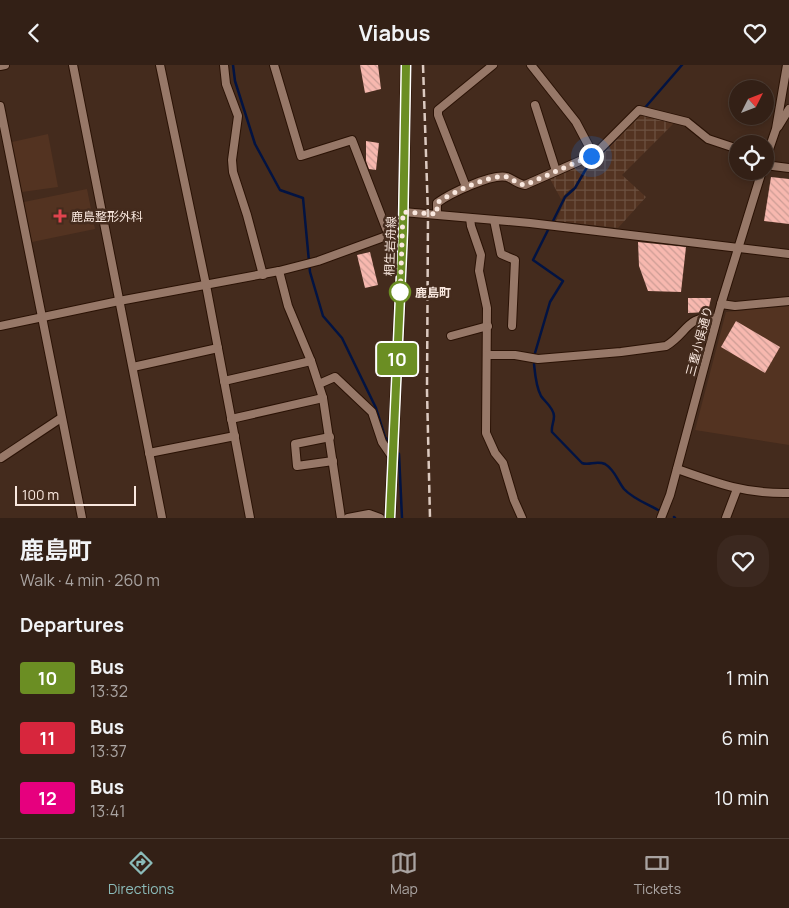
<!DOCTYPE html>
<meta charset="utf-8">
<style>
:root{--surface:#332016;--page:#3b281f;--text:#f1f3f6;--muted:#a9a3a1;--line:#4e3e35;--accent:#8bbbb9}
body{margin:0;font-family:Manrope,"Noto Sans JP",sans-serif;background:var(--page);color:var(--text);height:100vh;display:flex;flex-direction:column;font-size:19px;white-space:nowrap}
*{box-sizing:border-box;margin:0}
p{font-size:16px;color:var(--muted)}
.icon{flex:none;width:28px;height:28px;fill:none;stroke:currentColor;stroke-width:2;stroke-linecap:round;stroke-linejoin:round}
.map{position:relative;height:453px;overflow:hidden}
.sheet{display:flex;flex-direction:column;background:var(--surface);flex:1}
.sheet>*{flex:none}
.badge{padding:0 10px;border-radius:4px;font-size:18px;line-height:32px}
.needle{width:32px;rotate:48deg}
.controls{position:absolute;left:729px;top:15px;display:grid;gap:10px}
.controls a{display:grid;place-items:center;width:45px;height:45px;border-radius:50%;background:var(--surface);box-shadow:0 2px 8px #0003,0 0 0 1px var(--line);font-size:25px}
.scale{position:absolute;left:15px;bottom:12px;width:121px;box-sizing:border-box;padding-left:5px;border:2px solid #f9e8df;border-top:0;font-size:14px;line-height:18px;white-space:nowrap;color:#f9e8df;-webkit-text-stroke:4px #442b1d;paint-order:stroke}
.you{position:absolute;width:25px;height:25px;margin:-12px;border:4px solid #fff;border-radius:50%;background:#1a73e8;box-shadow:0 0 0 8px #1a73e833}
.map>.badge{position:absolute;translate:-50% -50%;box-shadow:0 0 0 2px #fff}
h2{padding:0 20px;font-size:19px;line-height:45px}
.round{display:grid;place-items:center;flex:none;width:52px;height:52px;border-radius:20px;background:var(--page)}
.overview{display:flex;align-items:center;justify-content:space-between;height:85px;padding:0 20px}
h1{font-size:24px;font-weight:700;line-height:38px}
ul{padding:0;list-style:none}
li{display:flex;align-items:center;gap:15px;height:60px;padding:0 20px}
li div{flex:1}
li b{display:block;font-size:19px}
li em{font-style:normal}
li .badge{min-width:55px;font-weight:700;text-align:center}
header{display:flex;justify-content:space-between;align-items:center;height:65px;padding:0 20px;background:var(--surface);font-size:22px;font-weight:700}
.tab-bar{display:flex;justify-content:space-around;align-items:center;height:70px;border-top:1px solid var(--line);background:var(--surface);font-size:14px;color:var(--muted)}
.tab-bar a{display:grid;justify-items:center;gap:2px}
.tab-bar .selected{color:var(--accent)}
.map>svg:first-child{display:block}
</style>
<header><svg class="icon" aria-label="back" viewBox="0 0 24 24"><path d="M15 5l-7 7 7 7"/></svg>Viabus<svg class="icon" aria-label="heart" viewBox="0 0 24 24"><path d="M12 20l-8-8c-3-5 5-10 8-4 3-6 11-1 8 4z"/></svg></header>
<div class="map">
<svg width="789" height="453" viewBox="0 0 789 453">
<defs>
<pattern id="industrial-grid" width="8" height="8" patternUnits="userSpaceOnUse" patternTransform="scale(1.25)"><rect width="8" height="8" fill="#533321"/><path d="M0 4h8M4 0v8" fill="none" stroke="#6c5141"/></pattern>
<pattern id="building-back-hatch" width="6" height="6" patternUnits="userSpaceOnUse" patternTransform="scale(1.25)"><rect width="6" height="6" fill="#f7b8af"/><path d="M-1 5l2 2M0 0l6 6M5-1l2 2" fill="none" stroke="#cc9c94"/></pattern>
</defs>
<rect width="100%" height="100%" fill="#442b1d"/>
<g fill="#533321">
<polygon points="48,69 58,122 22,127 12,77"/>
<polygon points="87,124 95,164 32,177 24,137"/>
<polygon points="789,241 789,380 695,365 726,247"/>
</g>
<polygon fill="url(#industrial-grid)" points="639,48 676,56 622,110 646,132 618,163 556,156 567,131 575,125 573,123 568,126 561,134 549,112 598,89"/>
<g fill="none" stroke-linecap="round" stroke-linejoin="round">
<g stroke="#021342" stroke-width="2.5">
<polyline points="233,0 235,16 255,79 280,125 303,133 310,207 323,251 342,273 376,343 385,372 390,378"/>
<polyline points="643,45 682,0"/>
<polyline points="552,158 565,132 575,123 586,104 619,70"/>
<polyline points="535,288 550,237 563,216 533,195 549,163"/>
<path d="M 534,299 C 535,309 536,322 541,331 C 545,337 554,343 554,351 C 554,358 551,361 552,367 L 582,398 C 589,401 596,395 605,399 C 615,405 617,415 624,424 C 632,433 647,439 658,445"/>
<polyline points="396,386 399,389 402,453"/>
<polyline points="674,452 675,453"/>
</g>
</g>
<g fill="url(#building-back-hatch)">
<polygon points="360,0 378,0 381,24 365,28"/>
<polygon points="366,76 379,78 376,105 369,104 366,96"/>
<polygon points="771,112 789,114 789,159 764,156"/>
<polygon points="638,177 686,182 681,227 648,226 639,201"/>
<polygon points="370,187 378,220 365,223 357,190"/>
<polygon points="688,233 711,233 708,247 688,248"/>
<polygon points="736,256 780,282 765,308 721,282"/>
</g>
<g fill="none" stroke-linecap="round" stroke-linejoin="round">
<g stroke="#2a1205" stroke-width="10">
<g id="minor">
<polyline points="73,0 162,453"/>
<polyline points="160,0 206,220 250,453"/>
<polyline points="224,0 226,19 238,51 232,95 233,107 247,150 263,210"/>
<polyline points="274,0 301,91 352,75 389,171"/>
<polyline points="531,0 576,57 593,89"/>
<polyline points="0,1 5,0"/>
<polyline points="535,40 556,106"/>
<polyline points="0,41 82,453"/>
<polyline points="778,62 789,44"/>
<polyline points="765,96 776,64 787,0"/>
<polyline points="765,100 789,103"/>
<polyline points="466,122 438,50 438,45 493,0"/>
<polyline points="403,147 530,158 789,189"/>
<path d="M 437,149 L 437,138 C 449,129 492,108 507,112 C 513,114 517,119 525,120 L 591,91 L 598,86 L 639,45 L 687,57 L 708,74 L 738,84"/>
<polyline points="470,153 471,161 481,190 479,206 487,243 486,368 495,388 503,398 514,435 522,453"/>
<polyline points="494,155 501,189 515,195 512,261"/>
<polyline points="279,206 288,241 311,296 323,333 341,453"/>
<polyline points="721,239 735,241 789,236"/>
<polyline points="0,261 119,236 279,206 318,196 403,165"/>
<polyline points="451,271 488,261"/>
<path d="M 487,290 L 515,290 L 538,294 L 621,287 L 666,281 C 688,268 686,250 717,253"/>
<polyline points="133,302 218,283"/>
<polyline points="224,316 311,296"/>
<polyline points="319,319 335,312 372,347 382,377 393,393"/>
<polyline points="231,354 323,333"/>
<polyline points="330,372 295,379 297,401 333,396"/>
<polyline points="149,388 235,371"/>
<polyline points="1,393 61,353"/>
<path d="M 677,404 C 716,418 746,429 789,428"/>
<polyline points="348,453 369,449 380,453"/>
<polyline points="661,453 670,430 721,239 762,106"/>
<polyline points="726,453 737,424"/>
</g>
</g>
<g stroke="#2a1205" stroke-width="12">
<polyline id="major" points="390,453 403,165 406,0"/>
</g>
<use href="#minor" stroke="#977868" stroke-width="8"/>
<use href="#major" stroke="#c28070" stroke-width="10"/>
<polyline stroke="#dccac0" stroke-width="2.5" stroke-dasharray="8 4" stroke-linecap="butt" points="423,0 428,149 427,326 430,453"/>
</g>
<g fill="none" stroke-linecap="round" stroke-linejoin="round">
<g stroke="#fff" stroke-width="11">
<polyline id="line" points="390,453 403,166 406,0"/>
</g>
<use href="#line" stroke="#6b8e23" stroke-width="8"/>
<path stroke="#f9e8df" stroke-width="5" stroke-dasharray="0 9" d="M 400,227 L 400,235 L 403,147 L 437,149 L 437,138 C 449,129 492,108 507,112 C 513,114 517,119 525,120 L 591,91"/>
</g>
<path fill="#e0444e" stroke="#442b1d" stroke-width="2" d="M57.5 143.5h5v5h5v5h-5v5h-5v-5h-5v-5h5z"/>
<circle fill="#fff" stroke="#6b8e23" stroke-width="2.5" cx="400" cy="227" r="10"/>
<g text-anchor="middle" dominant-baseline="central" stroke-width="5" stroke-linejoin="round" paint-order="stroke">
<g font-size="12" fill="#f9e8df" stroke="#442b1d" text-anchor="start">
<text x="71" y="151">鹿島整形外科</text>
</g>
<g font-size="12" fill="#f9e8df" stroke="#442b1d">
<text transform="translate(390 181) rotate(-88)">桐生岩舟線</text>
<text transform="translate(699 276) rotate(-75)">三重小俣通り</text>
</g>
<g font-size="12" font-weight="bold" fill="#f9e8df" stroke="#442b1d" text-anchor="start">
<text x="415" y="227">鹿島町</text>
</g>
</g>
</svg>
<div class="controls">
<a><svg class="needle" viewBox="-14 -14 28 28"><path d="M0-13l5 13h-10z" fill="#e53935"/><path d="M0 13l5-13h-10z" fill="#a9a3a1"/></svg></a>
<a><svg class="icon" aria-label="locate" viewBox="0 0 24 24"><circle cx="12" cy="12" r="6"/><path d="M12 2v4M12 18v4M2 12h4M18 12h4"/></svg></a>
</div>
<div class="scale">100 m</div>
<div class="you" style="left:591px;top:91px"></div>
<b class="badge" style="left:397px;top:294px;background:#6b8e23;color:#fff">10</b>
</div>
<section class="sheet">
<div class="overview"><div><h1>鹿島町</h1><p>Walk · 4 min · 260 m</p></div><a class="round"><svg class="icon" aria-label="heart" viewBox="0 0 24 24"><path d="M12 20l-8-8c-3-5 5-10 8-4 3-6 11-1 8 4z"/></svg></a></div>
<h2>Departures</h2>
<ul>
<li><span class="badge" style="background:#6b8e23;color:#fff">10</span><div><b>Bus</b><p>13:32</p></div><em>1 min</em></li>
<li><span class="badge" style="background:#d7263d;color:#fff">11</span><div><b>Bus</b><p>13:37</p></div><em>6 min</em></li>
<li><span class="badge" style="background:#e6007e;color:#fff">12</span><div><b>Bus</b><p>13:41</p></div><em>10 min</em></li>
</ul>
</section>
<nav class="tab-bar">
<a class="selected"><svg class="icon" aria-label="directions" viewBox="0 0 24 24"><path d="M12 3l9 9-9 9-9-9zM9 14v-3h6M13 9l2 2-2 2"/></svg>Directions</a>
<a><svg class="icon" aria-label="map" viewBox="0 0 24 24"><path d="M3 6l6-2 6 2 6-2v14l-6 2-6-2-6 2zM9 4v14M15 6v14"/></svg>Map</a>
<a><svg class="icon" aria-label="tickets" viewBox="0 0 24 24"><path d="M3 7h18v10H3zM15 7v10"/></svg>Tickets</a>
</nav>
